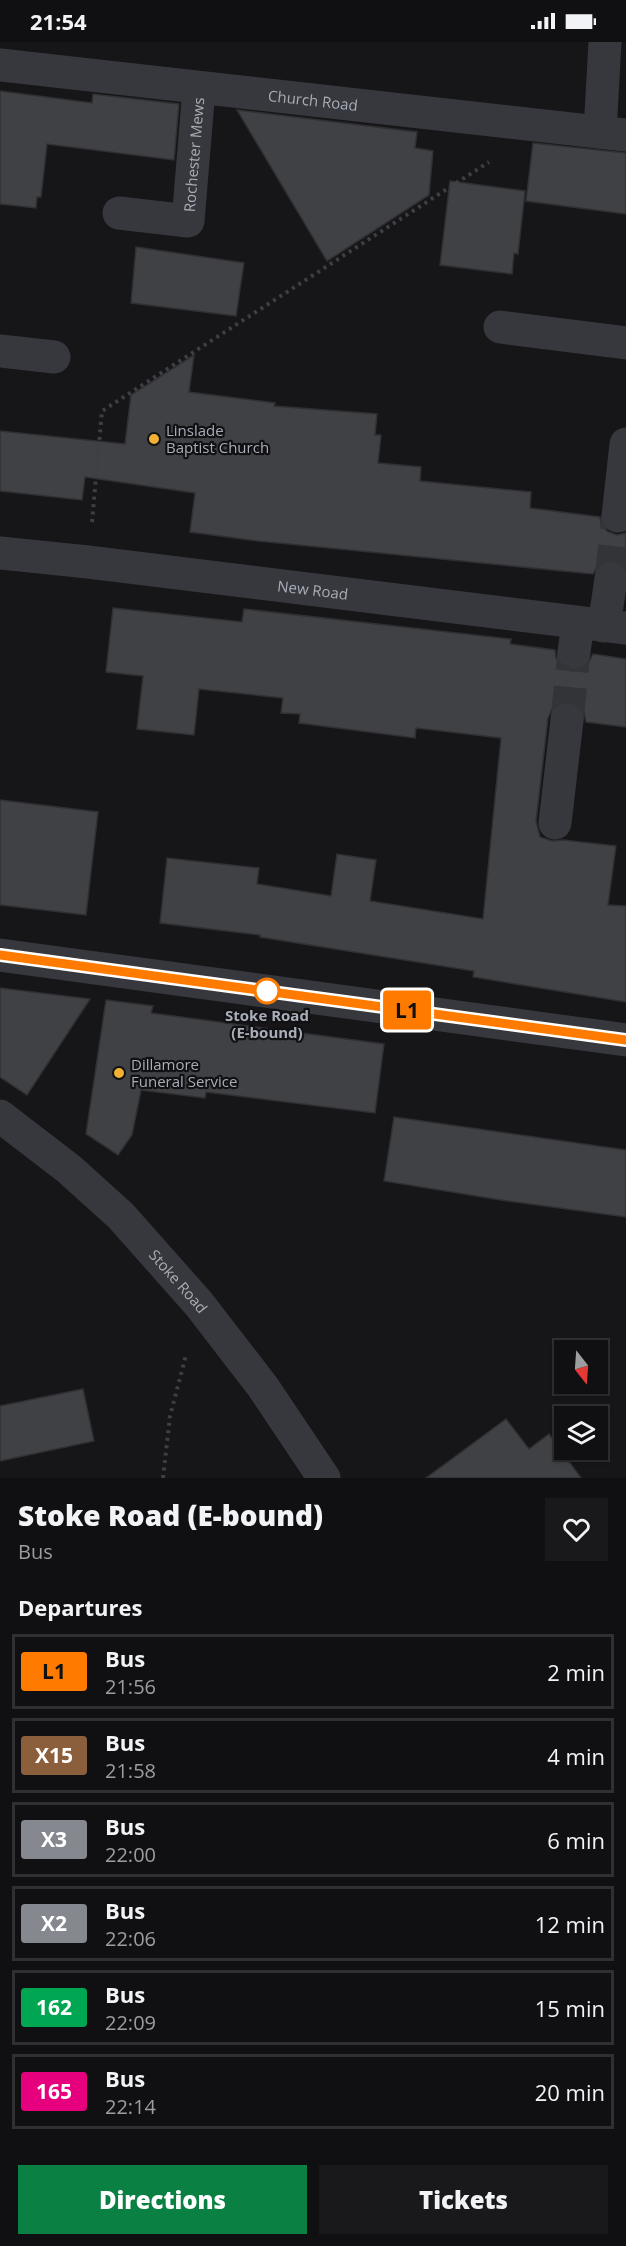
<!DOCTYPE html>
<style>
:root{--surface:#101012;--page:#19191b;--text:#f1f3f6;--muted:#9c9d9f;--line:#303032;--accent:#0b8043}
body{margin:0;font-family:"Open Sans",sans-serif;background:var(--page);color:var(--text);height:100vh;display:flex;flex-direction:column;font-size:22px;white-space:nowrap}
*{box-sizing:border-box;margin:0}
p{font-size:20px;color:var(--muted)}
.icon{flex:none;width:33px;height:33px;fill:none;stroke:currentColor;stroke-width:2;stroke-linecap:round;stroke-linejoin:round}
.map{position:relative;height:1436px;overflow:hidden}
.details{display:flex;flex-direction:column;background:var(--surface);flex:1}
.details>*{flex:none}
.badge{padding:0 12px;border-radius:4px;font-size:21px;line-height:39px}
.needle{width:39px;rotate:163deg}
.controls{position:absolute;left:554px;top:1298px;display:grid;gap:12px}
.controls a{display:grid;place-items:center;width:54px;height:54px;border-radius:0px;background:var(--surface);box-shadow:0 2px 4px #0004,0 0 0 2px var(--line);font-size:30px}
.map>.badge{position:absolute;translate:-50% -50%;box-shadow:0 0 0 3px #fff}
h2{padding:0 18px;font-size:22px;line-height:54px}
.round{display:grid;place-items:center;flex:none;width:63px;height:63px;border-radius:0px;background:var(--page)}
.headline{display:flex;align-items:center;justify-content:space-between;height:102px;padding:0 18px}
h1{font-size:28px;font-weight:800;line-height:45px}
.cta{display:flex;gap:12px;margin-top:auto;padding:12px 18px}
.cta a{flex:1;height:69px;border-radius:0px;background:var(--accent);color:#fff;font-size:24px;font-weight:800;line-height:69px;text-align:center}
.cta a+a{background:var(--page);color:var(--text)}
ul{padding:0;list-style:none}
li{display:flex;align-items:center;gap:18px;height:75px;margin:0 12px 9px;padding:0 6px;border:3px solid var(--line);border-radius:0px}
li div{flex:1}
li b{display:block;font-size:22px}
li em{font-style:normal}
li .badge{min-width:66px;font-weight:700;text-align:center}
.status{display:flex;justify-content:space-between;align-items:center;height:42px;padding:0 30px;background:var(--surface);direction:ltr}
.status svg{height:16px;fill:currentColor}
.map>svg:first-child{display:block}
</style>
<div class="status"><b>21:54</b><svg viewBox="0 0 49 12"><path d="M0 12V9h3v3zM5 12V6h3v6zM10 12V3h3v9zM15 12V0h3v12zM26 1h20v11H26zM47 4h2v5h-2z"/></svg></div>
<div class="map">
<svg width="626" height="1436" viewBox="0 0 626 1436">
<rect width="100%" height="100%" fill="#161618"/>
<g fill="#404145" stroke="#303034" stroke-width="1.5">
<polygon points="0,49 92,61 93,52 179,62 174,118 47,102 41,155 37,155 36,166 0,162"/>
<polygon points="237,68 417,90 415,106 433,109 429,153 327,219"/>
<polygon points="533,101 626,111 626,172 526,159"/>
<polygon points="450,139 525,149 518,212 514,211 512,232 440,223"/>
<polygon points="136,205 244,221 236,274 131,261"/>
<polygon points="194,313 189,350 275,361 274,364 377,372 375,393 381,393 378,421 421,425 420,439 531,450 530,466 600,475 601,482 607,489 617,493 626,491 626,527 622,522 614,519 605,519 597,525 593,532 258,499 190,490 195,451 85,435 82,458 0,449 0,389 125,402 131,353"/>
<polygon points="113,566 242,580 244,567 511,597 510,602 555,608 556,616 562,624 572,629 582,627 588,622 593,612 626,617 626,685 586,680 584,670 579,663 570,660 559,661 552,667 548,676 536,779 540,795 552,799 563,798 616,804 608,863 626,864 626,960 473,935 474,929 260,895 260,893 160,881 167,816 259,826 257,842 331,854 337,812 376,818 370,859 483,877 501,696 416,686 415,696 299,681 300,672 281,671 283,656 199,647 194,693 137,687 143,634 106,630"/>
<polygon points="0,758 98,770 86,873 0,863"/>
<polygon points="0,946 90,957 27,1053 0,1035"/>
<polygon points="106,958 153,964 151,971 384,1002 375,1071 206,1050 205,1056 141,1048 132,1093 118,1113 86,1092"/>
<polygon points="394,1075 626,1108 626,1175 501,1158 384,1139"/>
<polygon points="83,1347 94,1399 0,1419 0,1364"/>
<polygon points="506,1377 529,1407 549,1392 581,1436 426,1436"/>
</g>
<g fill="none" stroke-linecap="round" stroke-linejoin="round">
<g stroke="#333438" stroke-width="33" stroke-dasharray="33 16" stroke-linecap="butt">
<polyline points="611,537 618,474"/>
<polyline points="567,678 574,610"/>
</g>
<g stroke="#3d3f44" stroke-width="4" stroke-dasharray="3 4.5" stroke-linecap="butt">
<polyline points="92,480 102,369 489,120"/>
<polyline points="163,1436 170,1374 186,1313"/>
</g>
<g stroke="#37383d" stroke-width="33">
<path id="s1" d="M 0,23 L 626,93"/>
<polyline points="600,90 605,0"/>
<path id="s2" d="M 119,171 L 188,179 L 199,47"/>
<polyline points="500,285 626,301"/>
<polyline points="0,309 54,315"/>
<polyline points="618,474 626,402"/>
<path id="s3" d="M 0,511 L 88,520 L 626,586"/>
<polyline points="604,584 611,537"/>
<polyline points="574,610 578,581"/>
<polyline points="555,781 567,678"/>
<polyline points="0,913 626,998"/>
<path id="s4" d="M 0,1074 L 69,1127 L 121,1174 L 199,1262 L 263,1345 L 324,1436"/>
</g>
</g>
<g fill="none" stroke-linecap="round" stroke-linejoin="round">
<g stroke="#fff" stroke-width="14">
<polyline id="line" points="0,913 626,998"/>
</g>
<use href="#line" stroke="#ff7b00" stroke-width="9"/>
</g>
<g fill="#f2b134" stroke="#111113" stroke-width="2">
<circle cx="154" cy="397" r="6"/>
<circle cx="119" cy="1031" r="6"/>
</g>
<circle fill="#fff" stroke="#ff7b00" stroke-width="3" cx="267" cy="949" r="12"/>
<g text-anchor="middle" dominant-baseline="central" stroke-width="4.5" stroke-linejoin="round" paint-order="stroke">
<g font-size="15" fill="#a8adb8" stroke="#111113">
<text stroke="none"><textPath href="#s1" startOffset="315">Church Road</textPath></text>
<text stroke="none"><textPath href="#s2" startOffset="136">Rochester Mews</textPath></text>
<text stroke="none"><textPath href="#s3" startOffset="315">New Road</textPath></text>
<text stroke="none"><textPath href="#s4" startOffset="244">Stoke Road</textPath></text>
</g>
<g font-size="15" fill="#a8adb8" stroke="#111113" text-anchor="start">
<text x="166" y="388">Linslade<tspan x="166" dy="17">Baptist Church</tspan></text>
<text x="131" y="1022">Dillamore<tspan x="131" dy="17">Funeral Service</tspan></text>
</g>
<g font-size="15" font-weight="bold" fill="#a8adb8" stroke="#111113">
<text x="267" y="973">Stoke Road<tspan x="267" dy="17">(E-bound)</tspan></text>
</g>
</g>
</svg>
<div class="controls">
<a><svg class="needle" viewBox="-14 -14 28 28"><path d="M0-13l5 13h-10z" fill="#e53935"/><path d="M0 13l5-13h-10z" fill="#9c9d9f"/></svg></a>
<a><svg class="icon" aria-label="layers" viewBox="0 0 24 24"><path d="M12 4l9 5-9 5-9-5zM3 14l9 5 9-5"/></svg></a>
</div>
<b class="badge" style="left:407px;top:968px;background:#ff7b00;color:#111">L1</b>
</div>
<section class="details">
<div class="headline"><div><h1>Stoke Road (E-bound)</h1><p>Bus</p></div><a class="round"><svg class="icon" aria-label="heart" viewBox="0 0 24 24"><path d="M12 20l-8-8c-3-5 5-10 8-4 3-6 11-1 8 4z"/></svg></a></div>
<h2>Departures</h2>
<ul>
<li><span class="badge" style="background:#ff7b00;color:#111">L1</span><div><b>Bus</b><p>21:56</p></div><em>2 min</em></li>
<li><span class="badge" style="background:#8b5e3c;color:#fff">X15</span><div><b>Bus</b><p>21:58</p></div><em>4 min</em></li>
<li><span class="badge" style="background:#85898f;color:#fff">X3</span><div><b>Bus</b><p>22:00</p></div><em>6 min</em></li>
<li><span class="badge" style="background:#85898f;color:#fff">X2</span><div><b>Bus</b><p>22:06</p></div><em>12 min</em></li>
<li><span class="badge" style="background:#00a651;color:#fff">162</span><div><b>Bus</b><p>22:09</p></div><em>15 min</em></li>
<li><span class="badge" style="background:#e6007e;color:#fff">165</span><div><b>Bus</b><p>22:14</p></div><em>20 min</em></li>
</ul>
<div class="cta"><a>Directions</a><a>Tickets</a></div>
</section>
